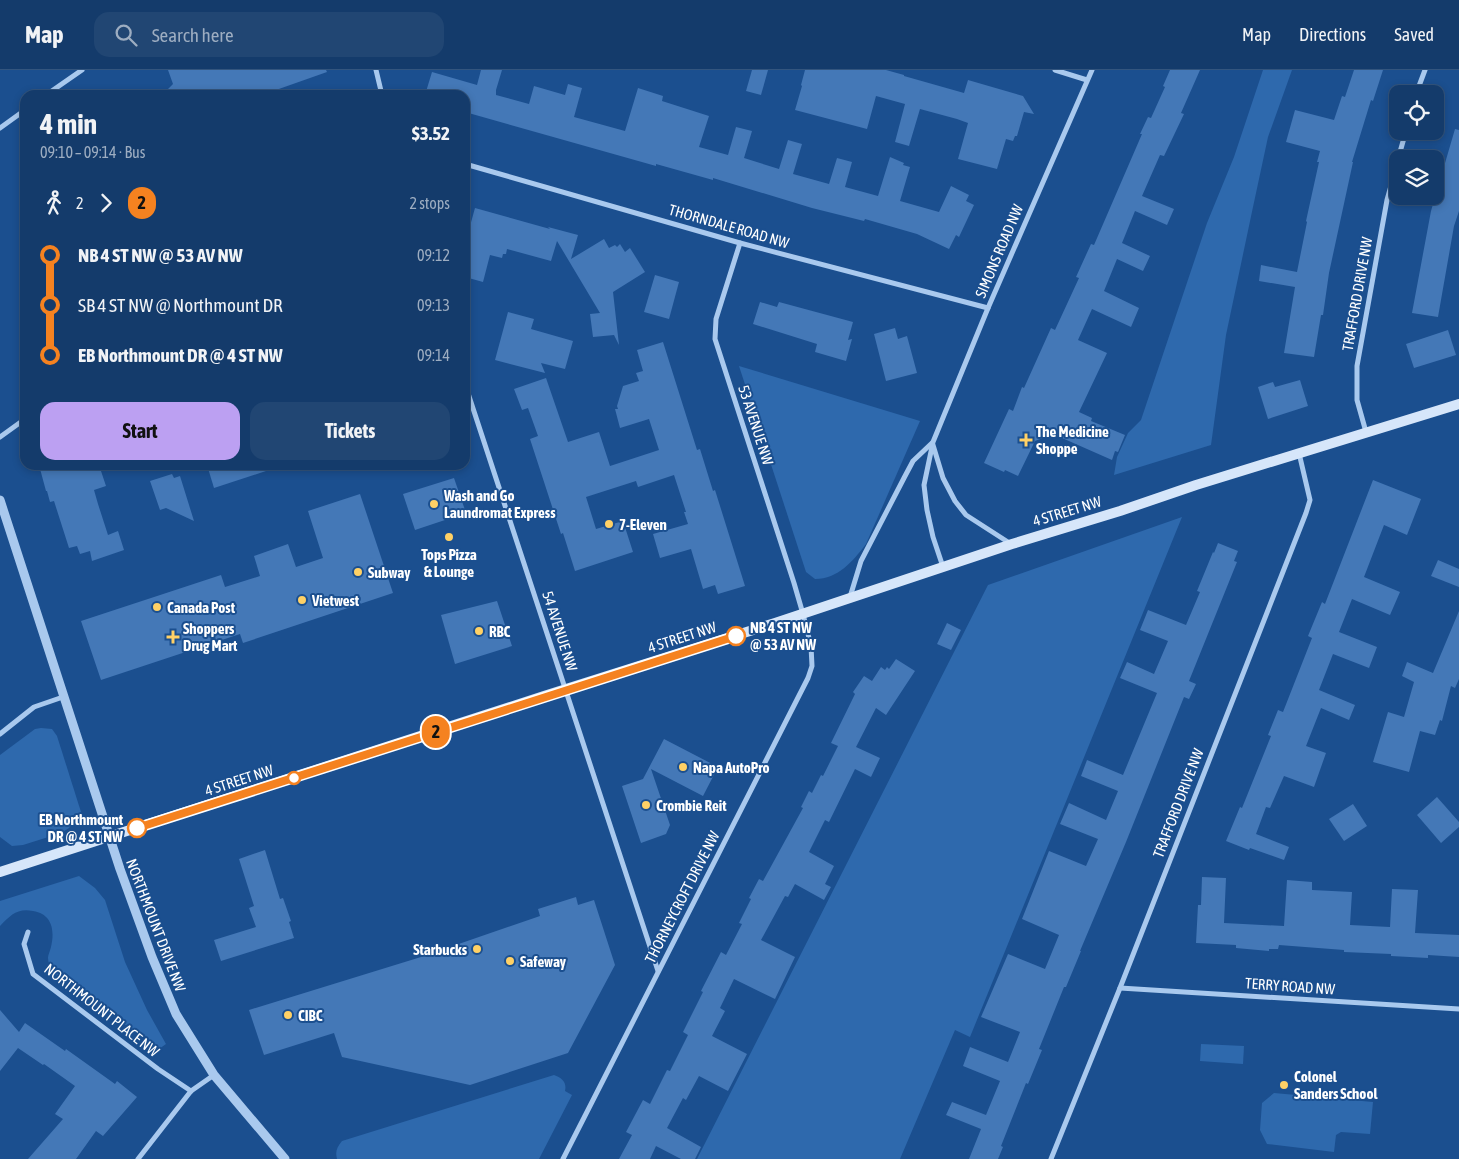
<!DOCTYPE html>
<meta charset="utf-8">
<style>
:root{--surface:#143b6b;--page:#214673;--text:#f1f3f6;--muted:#9dadc1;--line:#33557e;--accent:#bca0f2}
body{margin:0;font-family:"Asap Condensed",sans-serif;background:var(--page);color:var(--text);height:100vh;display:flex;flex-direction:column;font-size:19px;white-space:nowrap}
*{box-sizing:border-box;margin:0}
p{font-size:16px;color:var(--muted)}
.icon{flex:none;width:28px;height:28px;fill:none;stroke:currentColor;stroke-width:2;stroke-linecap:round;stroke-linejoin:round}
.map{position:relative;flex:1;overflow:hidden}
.details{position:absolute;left:20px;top:20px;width:450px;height:380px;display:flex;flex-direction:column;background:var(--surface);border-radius:15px;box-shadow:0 2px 8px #0003,0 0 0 1px var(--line)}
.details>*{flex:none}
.badge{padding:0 10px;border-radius:16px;font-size:18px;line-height:32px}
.fabs{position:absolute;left:1389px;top:15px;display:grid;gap:10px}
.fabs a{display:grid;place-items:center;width:55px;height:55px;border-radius:10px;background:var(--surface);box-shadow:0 2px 8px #0003,0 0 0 1px var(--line);font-size:25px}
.map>.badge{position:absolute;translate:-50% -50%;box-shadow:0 0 0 2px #fff}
.legs{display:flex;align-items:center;gap:8px;height:55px;padding:0 20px;font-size:16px}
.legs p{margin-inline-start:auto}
.summary{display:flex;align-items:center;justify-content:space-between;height:85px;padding:0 20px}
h1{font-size:28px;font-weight:700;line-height:38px}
.primary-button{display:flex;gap:10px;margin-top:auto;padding:10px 20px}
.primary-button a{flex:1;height:58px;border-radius:15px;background:var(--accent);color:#111;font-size:20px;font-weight:700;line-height:58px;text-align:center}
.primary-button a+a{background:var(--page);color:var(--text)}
ul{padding:0 20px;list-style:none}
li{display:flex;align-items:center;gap:18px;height:50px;font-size:19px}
li i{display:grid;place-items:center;width:8px;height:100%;margin:0 6px;background:currentColor}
li i::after{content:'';width:12px;height:12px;margin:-6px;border:4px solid;border-radius:50%;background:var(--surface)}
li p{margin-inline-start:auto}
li:first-child i{background:linear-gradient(#0000 50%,currentColor 0)}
li:last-child i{background:linear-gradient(currentColor 50%,#0000 0)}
header{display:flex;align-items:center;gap:30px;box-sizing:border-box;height:70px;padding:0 25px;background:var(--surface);border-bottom:1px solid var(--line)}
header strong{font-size:24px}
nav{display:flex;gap:28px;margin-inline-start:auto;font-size:18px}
.search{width:350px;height:45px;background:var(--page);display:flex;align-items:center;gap:12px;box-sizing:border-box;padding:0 18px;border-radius:15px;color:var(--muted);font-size:19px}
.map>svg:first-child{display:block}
</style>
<header>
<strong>Map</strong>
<div class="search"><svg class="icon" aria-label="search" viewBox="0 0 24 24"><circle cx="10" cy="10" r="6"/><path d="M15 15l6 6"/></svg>Search here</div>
<nav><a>Map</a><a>Directions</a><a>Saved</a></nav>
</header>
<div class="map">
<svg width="1459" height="1089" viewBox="0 0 1459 1089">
<rect width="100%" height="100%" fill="#1b4f8f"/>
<g fill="#2e69ad">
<polygon points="1263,0 1292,0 1268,67 1253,137 1226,265 1211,375 1114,405 1117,387 1128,363 1141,350 1207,153 1234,87"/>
<path d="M 739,296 L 920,351 L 866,474 C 853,491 838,509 815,509 L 806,502 Z"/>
<polygon points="1182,447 970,967 955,960 900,1089 697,1089 988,515"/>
<polygon points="41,658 52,659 57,666 81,742 69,758 61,763 23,775 12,776 0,767 0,685 35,659"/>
<path d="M 79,806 L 95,818 L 105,830 L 125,892 L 147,940 L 166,974 L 159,979 L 53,903 C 51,898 48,893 48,888 C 48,885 50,881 51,877 C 55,860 52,844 33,841 C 17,838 11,845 0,856 L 0,831 Z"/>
<polygon points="1201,974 1244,976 1243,994 1200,991"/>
<path d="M 554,1005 C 562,1008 567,1012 565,1021 L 572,1025 L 539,1089 L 337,1089 C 335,1081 337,1077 342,1071 Z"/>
<polygon points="1274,1023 1373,1032 1370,1064 1341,1062 1336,1065 1334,1082 1267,1074 1260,1060 1262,1033"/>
</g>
<g fill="#4478b7">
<polygon points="168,0 326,0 327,2 276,20 278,25 162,25 173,14"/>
<polygon points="481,0 502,0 496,20 496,25 529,34 534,16 565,25 568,14 582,18 574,47 625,61 638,18 663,26 662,31 709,46 699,77 728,85 736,57 752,61 744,88 779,99 788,70 802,74 793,104 829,114 837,88 852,92 845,117 878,126 890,87 904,93 903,95 910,97 900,131 939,142 951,116 969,125 966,131 974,135 959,167 956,165 949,179 917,164 865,149 864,151 812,138 713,108 713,110 656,94 656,96 465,42 465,25 425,25 432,2 477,15"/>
<polygon points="752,0 768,0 761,25 746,21"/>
<polygon points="805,0 886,0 904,5 904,6 964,23 968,10 1023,26 1034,44 1024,42 1017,66 1015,66 1013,71 1006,69 997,99 958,89 968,53 957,49 920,39 909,76 895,72 905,34 876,26 867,59 795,40 802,16 801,15"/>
<polygon points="1170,0 1200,0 1181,43 1184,44 1164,86 1160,85 1142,126 1174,139 1167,155 1135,141 1122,173 1150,186 1143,201 1117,189 1104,221 1139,238 1131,257 1092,239 1078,270 1107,283 1079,342 1092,348 1091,351 1125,365 1118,382 1115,381 1112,390 1053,364 1035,371 1018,406 1005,400 1004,402 984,393 1009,339 1013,341 1022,317 1024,318 1051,258 1055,260 1079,208 1076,207 1091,174 1094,175 1142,64 1140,64 1148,47 1151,48 1165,17 1163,16"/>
<polygon points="1354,0 1383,0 1373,31 1371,30 1352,92 1353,92 1329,203 1323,245 1321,245 1314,287 1284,283 1295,217 1259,211 1261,195 1297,202 1307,152 1306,151 1319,92 1317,92 1320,81 1286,72 1295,40 1334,50 1342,26 1345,27"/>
<polygon points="1455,59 1459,60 1459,141 1454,156 1438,247 1412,243 1431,141"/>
<polygon points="475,138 550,159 548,157 578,165 571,189 604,169 609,178 615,175 617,177 620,174 625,182 630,178 645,202 613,222 619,275 614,265 593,267 590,244 600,243 557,171 551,191 507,179 506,184 503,184 502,188 490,185 483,212 465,207 465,174"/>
<polygon points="655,205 679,212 669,249 644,242"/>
<polygon points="760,232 777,237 779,232 853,252 848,270 852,269 846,291 815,282 817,274 753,254"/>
<polygon points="508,242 534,249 531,259 573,271 565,299 541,293 545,303 495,290"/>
<polygon points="895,258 898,269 907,266 917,303 886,311 874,264"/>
<polygon points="1448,260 1456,285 1414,298 1406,274"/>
<polygon points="663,272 697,380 700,379 713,421 715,420 745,516 718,524 715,515 703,519 691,479 660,488 653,464 688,454 684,442 686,442 674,405 638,417 636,411 586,427 596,459 623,451 633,482 575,501 563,463 561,464 530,369 538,366 528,338 522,340 514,319 546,308 568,372 599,362 610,396 659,380 649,349 620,358 615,339 618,339 617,336 623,316 639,311 636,303 643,301 637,280"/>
<polygon points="1300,310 1308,336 1268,349 1258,317 1273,312 1275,317"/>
<polygon points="39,395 99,395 106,416 94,420 98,434 108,465 118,461 124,480 92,491 90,481 80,484 77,476 69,478 54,431 50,432 47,421 46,421"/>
<polygon points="207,395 275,395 275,398 214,418"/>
<polygon points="172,404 174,408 180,406 194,451 166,438 160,440 150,411"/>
<polygon points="454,408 466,443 415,460 403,424"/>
<polygon points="1373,410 1421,429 1407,465 1384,455 1364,507 1400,522 1390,545 1352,529 1339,562 1377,577 1369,598 1333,584 1319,620 1355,635 1349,650 1321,638 1306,676 1326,683 1314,717 1284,706 1270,738 1266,737 1256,764 1289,777 1284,790 1250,778 1249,780 1226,771 1240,737 1242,738 1271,666 1268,665 1278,640 1283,642 1312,568 1308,566 1322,532 1325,534"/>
<polygon points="360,424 393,523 243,573 240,564 101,610 81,551 221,505 225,517 260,506 254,486 288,474 296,497 323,488 308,441"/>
<polygon points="1218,473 1238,481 1234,491 1237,492 1189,611 1196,614 1189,629 1184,627 1126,772 1080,881 1081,881 1066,917 1064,917 1039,979 1042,980 1028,1014 1026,1013 1001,1076 1003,1077 998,1089 969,1089 981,1059 946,1045 952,1032 986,1045 1000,1011 963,996 970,977 1008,992 1020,962 981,947 1008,884 1045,899 1059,865 1022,849 1049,781 1086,796 1098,769 1060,754 1069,733 1106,750 1118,721 1081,706 1087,690 1123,705 1157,623 1120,608 1127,592 1154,604 1168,571 1140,560 1148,540 1186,555 1200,522 1197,521 1213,482 1214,483"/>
<polygon points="1438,490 1459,499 1459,517 1431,506"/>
<polygon points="497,531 512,576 455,594 441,545"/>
<polygon points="1459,541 1459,609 1455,618 1451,616 1442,651 1440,650 1435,665 1420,661 1409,702 1373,692 1388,642 1404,647 1414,612 1402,606 1407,592 1433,603"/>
<polygon points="947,553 961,560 951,580 937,574"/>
<polygon points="896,589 915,601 886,645 876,638 856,677 880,688 871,707 855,699 829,752 825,750 809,782 834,796 825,814 831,817 824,830 795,814 788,827 785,826 761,870 795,887 775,929 734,909 720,938 725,941 712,966 747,984 728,1021 699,1006 686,1030 683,1028 667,1058 701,1077 695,1089 681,1089 656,1076 650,1089 619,1089 632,1065 626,1062 643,1030 650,1034 667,1000 670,1001 688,965 683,962 703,922 701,921 721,882 726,885 742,854 739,853 751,829 749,828 759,809 763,811 803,738 801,737 809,721 812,723 821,705 823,706 838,676 831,673 855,624 853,622 864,606 872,611 881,597 885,600 887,597 889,599"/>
<polygon points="664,669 718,697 703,726 651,699 670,755 666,764 641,773 622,716 643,709"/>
<polygon points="1437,727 1459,752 1459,757 1441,773 1417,745"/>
<polygon points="1353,734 1367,756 1344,771 1329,749"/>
<polygon points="265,780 280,829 283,828 291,851 289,852 294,868 221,891 214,870 256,857 249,838 254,836 239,789"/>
<polygon points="1202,807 1226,808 1224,853 1284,856 1287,810 1312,812 1312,820 1352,822 1350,855 1390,857 1392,819 1418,820 1415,863 1459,865 1459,887 1428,885 1428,888 1391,886 1391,884 1344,882 1344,880 1279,875 1278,879 1269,879 1269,881 1236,878 1236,875 1196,873 1198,835 1201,835"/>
<polygon points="576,827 578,835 594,830 615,895 568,983 470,1015 342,987 334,963 264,985 249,940 421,887 540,846 538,839"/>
<polygon points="0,940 19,962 25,953 65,981 66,979 115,1014 117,1011 137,1027 103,1066 96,1061 76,1089 28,1089 63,1049 55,1044 75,1016 44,994 43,995 18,978 0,1001"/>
</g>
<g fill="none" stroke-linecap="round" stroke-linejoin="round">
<g stroke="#a9c9ee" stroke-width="5">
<polyline points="376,0 382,25"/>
<polyline points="1055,0 1087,10"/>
<polyline points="1416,24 1425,0"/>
<polyline points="46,25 82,0"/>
<polyline points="0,58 25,40"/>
<polyline points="1398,89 1406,61"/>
<polyline points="465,94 740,173 988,238"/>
<polyline points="465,314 658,901"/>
<polyline points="1366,362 1357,330 1357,296 1387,130 1398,91"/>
<polyline points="0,367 25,349"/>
<polyline points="933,375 943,408 955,431 966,445 1011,474"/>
<polyline points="943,497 933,467 927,440 924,415 933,372 988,238 1092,0"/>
<polyline points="850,527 861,491 904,408 913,391 932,373"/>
<polyline points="0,664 34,637 63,627"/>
<polyline points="28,862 24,874 33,904 158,999 191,1021"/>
<polyline points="1120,918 1459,939"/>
<polyline points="138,1089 191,1021 214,1005"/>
<polyline points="563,1089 808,608 812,596 811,576 803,544 794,513 715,269 716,249 740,173"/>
<polyline points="1051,1089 1120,918 1306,443 1310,430 1299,383"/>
</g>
<polyline stroke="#a9c9ee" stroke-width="9" points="0,430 120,799 152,887 176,944 214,1005 285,1089"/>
<polyline stroke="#d6e6fa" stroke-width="10" points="0,802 544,626 775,553 1012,474 1120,441 1196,415 1459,334"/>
</g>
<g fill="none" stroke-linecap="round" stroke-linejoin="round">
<g stroke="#fff" stroke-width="11">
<polyline id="line-1" points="137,758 736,566"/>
</g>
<use href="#line-1" stroke="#f58220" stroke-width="8"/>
</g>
<g fill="#ffd166" stroke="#1b4f8f" stroke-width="2">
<path d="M1023.5 362.5h5v5h5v5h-5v5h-5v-5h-5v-5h5z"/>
<circle cx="434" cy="434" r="5"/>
<circle cx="609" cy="454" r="5"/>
<circle cx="449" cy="467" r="5"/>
<circle cx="358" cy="502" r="5"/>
<circle cx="302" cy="530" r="5"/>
<circle cx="157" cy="537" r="5"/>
<circle cx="479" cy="561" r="5"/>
<path d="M170.5 559.5h5v5h5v5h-5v5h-5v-5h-5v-5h5z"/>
<circle cx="683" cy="697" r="5"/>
<circle cx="646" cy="735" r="5"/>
<circle cx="477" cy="879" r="5"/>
<circle cx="510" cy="891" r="5"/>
<circle cx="288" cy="945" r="5"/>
<circle cx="1284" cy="1015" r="5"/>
</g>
<g fill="#fff" stroke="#f58220" stroke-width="2.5">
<circle cx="736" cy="566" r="9"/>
<circle cx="294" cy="708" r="6"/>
<circle cx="137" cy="758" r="9"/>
</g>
<g text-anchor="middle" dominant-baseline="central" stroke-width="4" stroke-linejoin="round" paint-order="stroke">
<g font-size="15" fill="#fff" stroke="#1b4f8f">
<text transform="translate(729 156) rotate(16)">THORNDALE ROAD NW</text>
<text transform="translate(999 181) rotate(-67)">SIMONS ROAD NW</text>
<text transform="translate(1357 224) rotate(-80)">TRAFFORD DRIVE NW</text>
<text transform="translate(756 355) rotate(72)">53 AVENUE NW</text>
<text transform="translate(1067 441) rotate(-17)">4 STREET NW</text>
<text transform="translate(560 561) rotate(72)">54 AVENUE NW</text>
<text transform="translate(682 567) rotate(-18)">4 STREET NW</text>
<text transform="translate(239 710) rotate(-18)">4 STREET NW</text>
<text transform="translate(1178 733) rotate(-69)">TRAFFORD DRIVE NW</text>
<text transform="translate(682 827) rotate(-63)">THORNEYCROFT DRIVE NW</text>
<text transform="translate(156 855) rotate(69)">NORTHMOUNT DRIVE NW</text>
<text transform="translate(1290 916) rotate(4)">TERRY ROAD NW</text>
<text transform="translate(102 940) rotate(38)">NORTHMOUNT PLACE NW</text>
</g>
<g font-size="15" font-weight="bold" fill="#fff" stroke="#1b4f8f" text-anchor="start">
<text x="1036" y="361">The Medicine<tspan x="1036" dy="17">Shoppe</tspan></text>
<text x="444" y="425">Wash and Go<tspan x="444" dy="17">Laundromat Express</tspan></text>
<text x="619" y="454">7-Eleven</text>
<text x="449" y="484" text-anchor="middle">Tops Pizza<tspan x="449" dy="17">&amp; Lounge</tspan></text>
<text x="368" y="502">Subway</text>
<text x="312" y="530">Vietwest</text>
<text x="167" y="537">Canada Post</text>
<text x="183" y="558">Shoppers<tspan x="183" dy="17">Drug Mart</tspan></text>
<text x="489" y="561">RBC</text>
<text x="693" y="697">Napa AutoPro</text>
<text x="656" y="735">Crombie Reit</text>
<text x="467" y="879" text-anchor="end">Starbucks</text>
<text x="520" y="891">Safeway</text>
<text x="298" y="945">CIBC</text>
<text x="1294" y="1006">Colonel<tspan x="1294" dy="17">Sanders School</tspan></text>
</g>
<g font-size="15" font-weight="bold" fill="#fff" stroke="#1b4f8f" text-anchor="start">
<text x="750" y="557">NB 4 ST NW<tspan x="750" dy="17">@ 53 AV NW</tspan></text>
<text x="123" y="749" text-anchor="end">EB Northmount<tspan x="123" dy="17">DR @ 4 ST NW</tspan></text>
</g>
</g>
</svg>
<div class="fabs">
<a><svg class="icon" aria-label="locate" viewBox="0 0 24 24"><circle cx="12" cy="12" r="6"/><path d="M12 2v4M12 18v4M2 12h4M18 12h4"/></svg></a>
<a><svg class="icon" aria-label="layers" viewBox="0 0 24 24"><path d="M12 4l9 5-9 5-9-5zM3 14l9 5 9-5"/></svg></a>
</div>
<b class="badge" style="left:436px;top:662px;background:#f58220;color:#111">2</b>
<section class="details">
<div class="summary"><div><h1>4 min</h1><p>09:10 – 09:14 · Bus</p></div><b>$3.52</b></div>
<div class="legs"><svg class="icon" aria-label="walk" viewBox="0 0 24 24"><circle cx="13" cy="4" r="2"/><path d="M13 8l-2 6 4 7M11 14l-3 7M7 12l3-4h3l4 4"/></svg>2<svg class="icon" aria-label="forward" viewBox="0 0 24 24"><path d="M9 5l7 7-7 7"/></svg><b class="badge" style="background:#f58220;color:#111">2</b><p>2 stops</p></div>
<ul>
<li><i style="color:#f58220"></i><b>NB 4 ST NW @ 53 AV NW</b><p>09:12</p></li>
<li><i style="color:#f58220"></i><span>SB 4 ST NW @ Northmount DR</span><p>09:13</p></li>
<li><i style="color:#f58220"></i><b>EB Northmount DR @ 4 ST NW</b><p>09:14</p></li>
</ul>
<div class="primary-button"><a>Start</a><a>Tickets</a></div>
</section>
</div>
